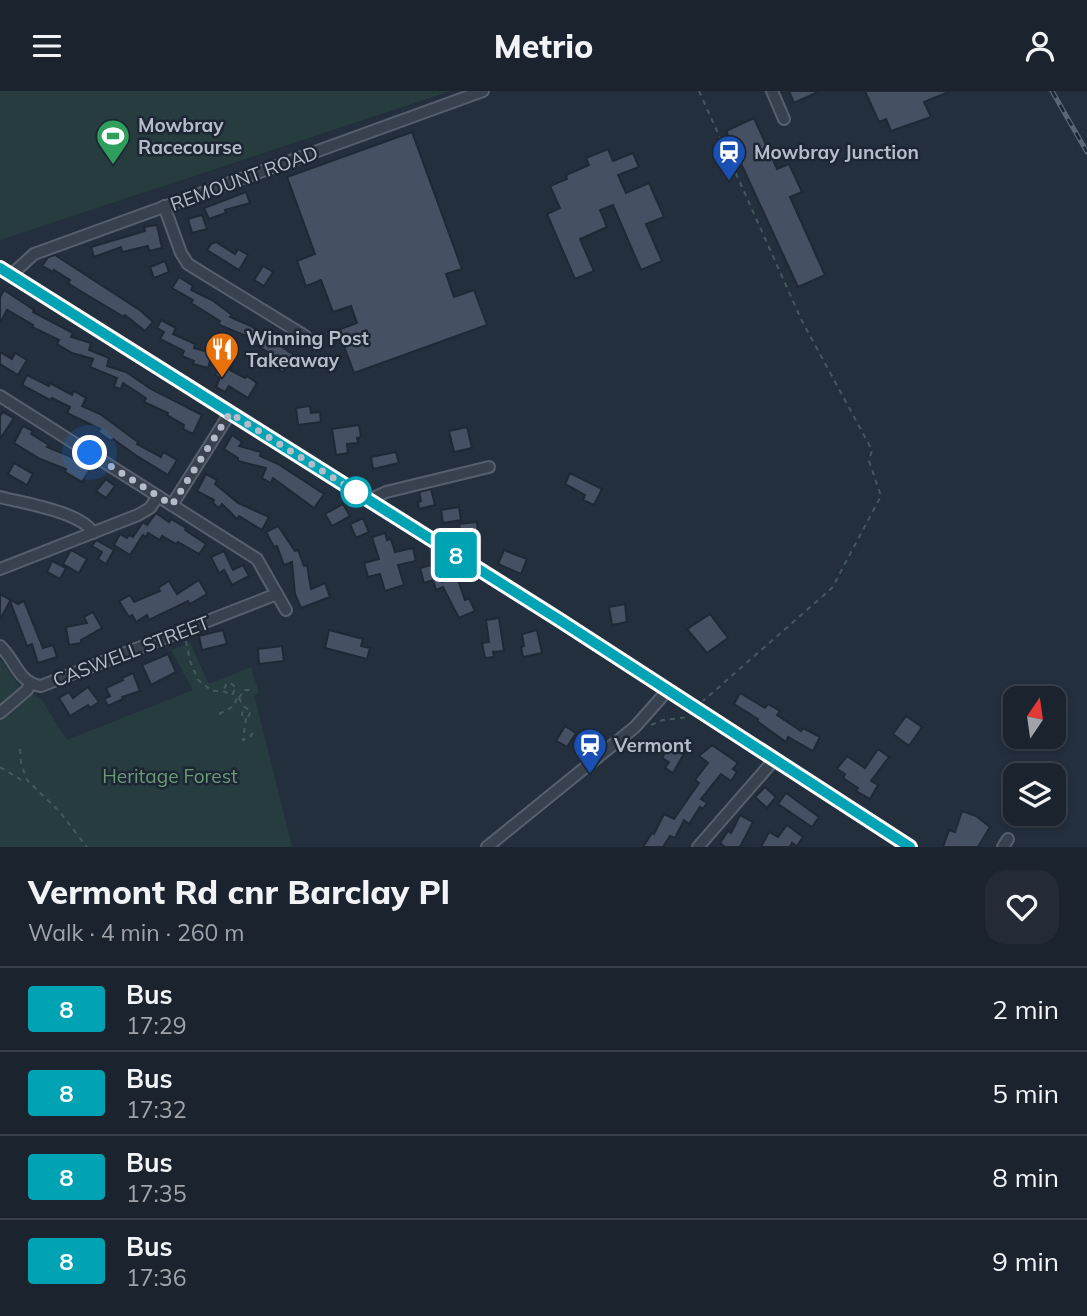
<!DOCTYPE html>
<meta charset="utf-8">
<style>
:root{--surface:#1b232e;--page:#242b36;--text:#f1f3f6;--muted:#a0a4aa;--line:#39404a}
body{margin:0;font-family:Mulish,sans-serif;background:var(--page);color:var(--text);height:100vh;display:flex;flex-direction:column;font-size:26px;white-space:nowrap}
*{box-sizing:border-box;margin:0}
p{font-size:23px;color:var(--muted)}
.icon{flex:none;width:38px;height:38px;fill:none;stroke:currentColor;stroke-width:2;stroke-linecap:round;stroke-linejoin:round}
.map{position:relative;height:756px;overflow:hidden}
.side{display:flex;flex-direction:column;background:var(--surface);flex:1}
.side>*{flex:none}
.badge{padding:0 14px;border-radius:5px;font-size:24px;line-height:46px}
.needle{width:46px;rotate:13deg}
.tools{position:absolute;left:1003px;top:595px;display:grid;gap:14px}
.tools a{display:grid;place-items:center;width:63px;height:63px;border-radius:14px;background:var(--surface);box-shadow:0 4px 10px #0003,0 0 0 2px var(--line);font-size:35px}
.you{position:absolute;width:35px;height:35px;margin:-18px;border:5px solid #fff;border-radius:50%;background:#1a73e8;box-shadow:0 0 0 10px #1a73e833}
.map>.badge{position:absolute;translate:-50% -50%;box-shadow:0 0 0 4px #fff}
.round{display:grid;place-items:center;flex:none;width:74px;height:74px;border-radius:21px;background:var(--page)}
.head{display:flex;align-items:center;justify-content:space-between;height:119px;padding:0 28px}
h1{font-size:33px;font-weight:800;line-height:52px}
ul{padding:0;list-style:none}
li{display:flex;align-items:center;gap:21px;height:84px;padding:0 28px;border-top:2px solid var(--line)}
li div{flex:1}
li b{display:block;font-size:26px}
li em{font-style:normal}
li .badge{min-width:77px;font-weight:700;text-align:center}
header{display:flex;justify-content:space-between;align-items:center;height:91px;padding:0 28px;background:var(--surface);font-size:32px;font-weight:800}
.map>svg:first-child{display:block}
</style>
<header><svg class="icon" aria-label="menu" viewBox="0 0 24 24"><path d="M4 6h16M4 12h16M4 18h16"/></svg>Metrio<svg class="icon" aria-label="person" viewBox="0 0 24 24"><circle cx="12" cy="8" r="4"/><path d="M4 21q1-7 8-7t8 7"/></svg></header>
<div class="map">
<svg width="1087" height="756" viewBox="0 0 1087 756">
<rect width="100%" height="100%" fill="#242f3e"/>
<g fill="#263c3f">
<polygon points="0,0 451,0 0,149"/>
<polygon points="190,552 209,593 251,576 259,602 254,604 292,756 0,756 0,568 20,596 41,608 67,649 193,599 171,559"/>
</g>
<g fill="#455162" stroke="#1f2835" stroke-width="2">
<polygon points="789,0 820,0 794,12"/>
<polygon points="865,0 951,0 924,11 931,26 891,40 886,28 879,31"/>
<polygon points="754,27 777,78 789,73 802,101 790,106 825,184 798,196 726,40"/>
<polygon points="412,41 462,178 446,183 454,206 474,199 487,234 354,282 338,239 357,232 351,215 333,221 321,189 306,195 297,170 315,163 287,86"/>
<polygon points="608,58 613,70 633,62 639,76 618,84 626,102 649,92 664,126 646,133 662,170 641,179 613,114 600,119 607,136 580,148 594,180 575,188 547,123 560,117 550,95 567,88 566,84 589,74 586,67"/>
<polygon points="246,101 250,112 225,119 226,122 209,128 204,117"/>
<polygon points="202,124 207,138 192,142 188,128"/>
<polygon points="157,134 162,157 149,160 148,155 122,161 121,156 94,166 91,156 145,140 144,136"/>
<polygon points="216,151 235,163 238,158 248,164 239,179 207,159 211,153"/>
<polygon points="55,164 141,220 153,231 145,240 125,224 124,226 82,201 68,192 70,189 54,179 53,181 42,175 48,166"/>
<polygon points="165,170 169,181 154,187 150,176"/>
<polygon points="263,175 273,181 264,195 254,189"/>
<polygon points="179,186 193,195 191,199 212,209 232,224 230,226 251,235 294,264 283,281 269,272 274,265 253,252 255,249 222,235 218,233 220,230 191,212 193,209 172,197"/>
<polygon points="4,199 34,219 33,221 73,242 71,246 91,252 89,259 109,267 107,275 126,281 151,298 202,324 193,343 183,338 184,334 167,324 168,322 144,311 146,307 123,292 121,298 114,296 117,287 90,276 93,268 72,262 57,253 59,249 32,236 33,234 7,219 0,232 0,206"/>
<polygon points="161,229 176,237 173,243 195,253 194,257 212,262 208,277 193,273 194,270 182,265 184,260 160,248 164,241 157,237"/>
<polygon points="0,261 12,268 15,262 27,269 18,284 0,273"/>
<polygon points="224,266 234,271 230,279 245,287 247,285 257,292 248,307 229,295 225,301 216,296 220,287 215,284"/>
<polygon points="27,284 49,295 50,292 72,304 74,300 86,307 82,315 100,323 138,351 137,353 161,366 163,361 177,369 168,384 137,365 113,348 111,350 98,341 100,338 67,322 70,316 52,307 50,309 22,294"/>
<polygon points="310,315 311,322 320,321 321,331 298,334 296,317"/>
<polygon points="3,321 14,327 0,348 0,325"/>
<polygon points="359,334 361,346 357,347 358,352 347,353 348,362 336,364 332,338"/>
<polygon points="23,335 33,340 31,343 49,354 47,356 69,365 90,378 82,391 65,381 66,378 40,368 14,352"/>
<polygon points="467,336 472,357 454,361 449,340"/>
<polygon points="232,344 242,351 239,355 261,361 260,365 278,373 324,403 314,417 273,387 271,392 262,387 266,377 238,370 238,367 224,358"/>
<polygon points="396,361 399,372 373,378 371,366"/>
<polygon points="14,372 33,383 27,394 8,383"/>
<polygon points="570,382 602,398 594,414 583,409 585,404 565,393"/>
<polygon points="206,383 217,389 215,393 238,412 269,426 262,439 239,425 237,428 222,413 219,417 213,412 214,409 197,400"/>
<polygon points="106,388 115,395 106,407 96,400"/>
<polygon points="431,398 435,414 419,418 418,411 421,410 419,401"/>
<polygon points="343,413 350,425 332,435 325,423"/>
<polygon points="459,416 461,429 443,432 441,419"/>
<polygon points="156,422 169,431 171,428 186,437 185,439 206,453 199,463 178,451 176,453 162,445 160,449 148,442 146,446 143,444 130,464 114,454 120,443 127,447 129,444 133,446 143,431 147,434"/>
<polygon points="363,427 369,441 356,447 350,433"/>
<polygon points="477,431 478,446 461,448 459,433"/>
<polygon points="278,435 295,460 298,459 304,475 307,474 311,498 325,492 330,506 301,517 295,503 292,471 284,474 277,455 274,456 266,441"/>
<polygon points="385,442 387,449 391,448 395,461 413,457 416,470 398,474 404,494 385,500 380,483 368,486 364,472 379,468 372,446"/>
<polygon points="96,449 114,459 106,473 98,468 102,461 92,455"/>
<polygon points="71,459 87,468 79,482 63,473"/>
<polygon points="504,459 527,468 521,483 498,473"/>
<polygon points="224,460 233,479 243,474 249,485 232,494 224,479 219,482 211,466"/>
<polygon points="52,470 66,477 60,488 47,481"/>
<polygon points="431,474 433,482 439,480 442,491 457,486 465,509 469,507 475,520 459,527 443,496 436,499 433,489 424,492 420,477"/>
<polygon points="199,489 207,503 190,513 188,510 149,529 147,524 136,531 132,524 129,526 119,510 130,504 134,511 160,500 158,497 169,490 177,503"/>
<polygon points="0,503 18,513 24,510 43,557 53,554 57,566 38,572 32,553 27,555 10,510 0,529"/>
<polygon points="625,513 627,531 612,534 609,516"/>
<polygon points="93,521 102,537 81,549 81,552 69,554 66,536 87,532 84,526"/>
<polygon points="710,523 728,547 707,562 687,538"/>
<polygon points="499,527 504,560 493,561 494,566 485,567 482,552 489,551 486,529"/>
<polygon points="223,539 227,553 202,559 199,545"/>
<polygon points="329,539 363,548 361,555 370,557 367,568 325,557"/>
<polygon points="537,539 542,562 523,566 521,556 524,555 522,543"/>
<polygon points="282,555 284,570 259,573 258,558"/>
<polygon points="168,563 176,581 151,594 142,574"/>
<polygon points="133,582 140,600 122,606 123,608 108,615 104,608 110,605 106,597 123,589 122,587"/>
<polygon points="88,596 99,611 90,617 88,614 70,625 59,607 69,601 73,607"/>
<polygon points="740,602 765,617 768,613 780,620 777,624 801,640 803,637 820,646 813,660 788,646 786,651 757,630 758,628 734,613"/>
<polygon points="906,625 922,636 909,655 893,643"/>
<polygon points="565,635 576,642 567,656 556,650"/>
<polygon points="712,654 738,672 733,678 737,681 731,690 721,683 701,708 707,712 703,718 700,716 689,733 684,729 675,747 670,745 663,756 643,756 652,742 654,743 664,723 674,728 699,692 695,689 708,672 699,665"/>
<polygon points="676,657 685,661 673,682 665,677 669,671 662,667 667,658 674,661"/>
<polygon points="878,658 889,666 871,690 878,694 870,708 856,700 858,697 843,687 845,683 837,678 847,665 865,677"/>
<polygon points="765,696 776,706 767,717 755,706"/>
<polygon points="786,702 819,726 812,736 778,713"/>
<polygon points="962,720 976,725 990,736 978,756 943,756 949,739 955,741"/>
<polygon points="740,724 753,731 740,756 725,756 720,752 728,740 731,742"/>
<polygon points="787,734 803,746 797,755 792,752 790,756 761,756 769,741 778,746"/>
</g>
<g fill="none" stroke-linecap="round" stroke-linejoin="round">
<g stroke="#565f6c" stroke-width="14">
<g id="minor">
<polyline points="772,0 784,28"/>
<polyline points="164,115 181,162 188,173 305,245"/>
<polyline points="0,177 558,529 910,756"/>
<polyline points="11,184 34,163 483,0"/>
<polyline points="0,305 257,468 286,519"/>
<path d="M 0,406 C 23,412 82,421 93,442"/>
<polyline points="369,409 386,401 489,376"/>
<polyline points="172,414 230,322"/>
<polyline points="0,478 138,424 150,417 158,405"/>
<path d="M 0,555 C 15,568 18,592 41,595 L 277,503"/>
<polyline points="0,622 27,599 30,593"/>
<polyline points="487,756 635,636 667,600"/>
<polyline points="698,756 774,669"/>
<polyline points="1003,756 1008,748"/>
</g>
</g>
<g stroke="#44595c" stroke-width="2" stroke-dasharray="5 5" stroke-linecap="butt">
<polyline points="699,0 802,230 872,359 869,370 881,405 832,497 703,610"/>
<polyline points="186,550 190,570 198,589 212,600 223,600 232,604 236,596 230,592 227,592 223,600"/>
<polyline points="239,607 243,615 251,620 248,626 242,624 243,615"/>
<polyline points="239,607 244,599 255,599"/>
<polyline points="219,623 234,615 237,607 234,604"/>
<polyline points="246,627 243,649 250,646 253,642"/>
<polyline points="651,634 663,629 690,626"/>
<polyline points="20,658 21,672 27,689 59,720 87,756"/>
<polyline points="0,676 23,690 26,689"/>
</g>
<use href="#minor" stroke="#38414e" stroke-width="10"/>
<g stroke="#5a6575" stroke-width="5">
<polyline id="rail" points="1052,0 1087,61"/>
</g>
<use href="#rail" stroke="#1d2633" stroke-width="2.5" stroke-dasharray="8" stroke-linecap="butt"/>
</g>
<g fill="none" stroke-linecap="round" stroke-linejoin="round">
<g stroke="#fff" stroke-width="16">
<polyline id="line" points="0,177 558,528 910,756"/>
</g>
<use href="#line" stroke="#00a3b4" stroke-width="10"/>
<polyline stroke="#b4bcc9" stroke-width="7" stroke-dasharray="0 12.6" points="90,362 172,414 230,322 356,401"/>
</g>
<defs>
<g id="stadium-pin" transform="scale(1.75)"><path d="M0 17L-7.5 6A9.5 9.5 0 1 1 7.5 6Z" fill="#2e9e5b" stroke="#1d2633"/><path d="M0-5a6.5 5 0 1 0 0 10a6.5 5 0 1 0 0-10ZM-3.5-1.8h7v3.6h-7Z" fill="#fff"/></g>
<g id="station-pin" transform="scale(1.75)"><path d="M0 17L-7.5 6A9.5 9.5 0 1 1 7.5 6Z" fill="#1a4fb4" stroke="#1d2633"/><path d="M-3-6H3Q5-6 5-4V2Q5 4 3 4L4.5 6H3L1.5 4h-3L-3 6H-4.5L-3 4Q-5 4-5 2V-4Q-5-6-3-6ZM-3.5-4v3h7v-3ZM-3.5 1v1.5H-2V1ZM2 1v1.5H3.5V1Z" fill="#fff"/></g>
<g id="restaurant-pin" transform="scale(1.75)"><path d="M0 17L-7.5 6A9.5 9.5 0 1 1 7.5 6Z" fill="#e8710a" stroke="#1d2633"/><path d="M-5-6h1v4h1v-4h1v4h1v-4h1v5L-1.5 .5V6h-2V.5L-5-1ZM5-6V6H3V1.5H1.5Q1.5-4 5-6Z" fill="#fff"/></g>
</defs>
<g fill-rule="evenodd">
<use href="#stadium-pin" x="113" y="45"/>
<use href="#station-pin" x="729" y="61"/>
<use href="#restaurant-pin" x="222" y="258"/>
<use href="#station-pin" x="590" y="654"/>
</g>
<circle fill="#fff" stroke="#00a3b4" stroke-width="3.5" cx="356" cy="401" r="14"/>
<g text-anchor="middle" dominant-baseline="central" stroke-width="5" stroke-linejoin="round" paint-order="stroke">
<g font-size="19" font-weight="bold" fill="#b4bcc9" stroke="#1d2633" text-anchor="start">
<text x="138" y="34">Mowbray<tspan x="138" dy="22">Racecourse</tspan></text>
<text x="754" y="61">Mowbray Junction</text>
<text x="246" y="247">Winning Post<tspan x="246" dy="22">Takeaway</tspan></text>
<text x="614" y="654">Vermont</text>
</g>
<g font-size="19" fill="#b4bcc9" stroke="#1d2633">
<text transform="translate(244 87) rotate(-20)">REMOUNT ROAD</text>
<text transform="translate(131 560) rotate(-21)">CASWELL STREET</text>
</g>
<g font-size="19" fill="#6b9a76" stroke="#1d2633">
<text x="170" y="685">Heritage Forest</text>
</g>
</g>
</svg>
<div class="tools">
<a><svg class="needle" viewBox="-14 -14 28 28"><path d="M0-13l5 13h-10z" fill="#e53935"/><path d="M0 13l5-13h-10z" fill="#a0a4aa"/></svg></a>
<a><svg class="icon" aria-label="layers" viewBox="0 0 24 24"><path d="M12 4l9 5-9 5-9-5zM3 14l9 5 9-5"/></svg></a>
</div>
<div class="you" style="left:90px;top:362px"></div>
<b class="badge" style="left:456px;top:464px;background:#00a3b4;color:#fff">8</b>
</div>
<section class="side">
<div class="head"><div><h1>Vermont Rd cnr Barclay Pl</h1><p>Walk · 4 min · 260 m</p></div><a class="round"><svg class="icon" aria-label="heart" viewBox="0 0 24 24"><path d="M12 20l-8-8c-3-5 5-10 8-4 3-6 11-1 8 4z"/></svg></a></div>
<ul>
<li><span class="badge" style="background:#00a3b4;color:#fff">8</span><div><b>Bus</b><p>17:29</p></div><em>2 min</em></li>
<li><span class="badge" style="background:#00a3b4;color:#fff">8</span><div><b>Bus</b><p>17:32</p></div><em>5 min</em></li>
<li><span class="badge" style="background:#00a3b4;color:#fff">8</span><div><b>Bus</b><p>17:35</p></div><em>8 min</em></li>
<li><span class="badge" style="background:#00a3b4;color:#fff">8</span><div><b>Bus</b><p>17:36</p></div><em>9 min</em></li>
</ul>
</section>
